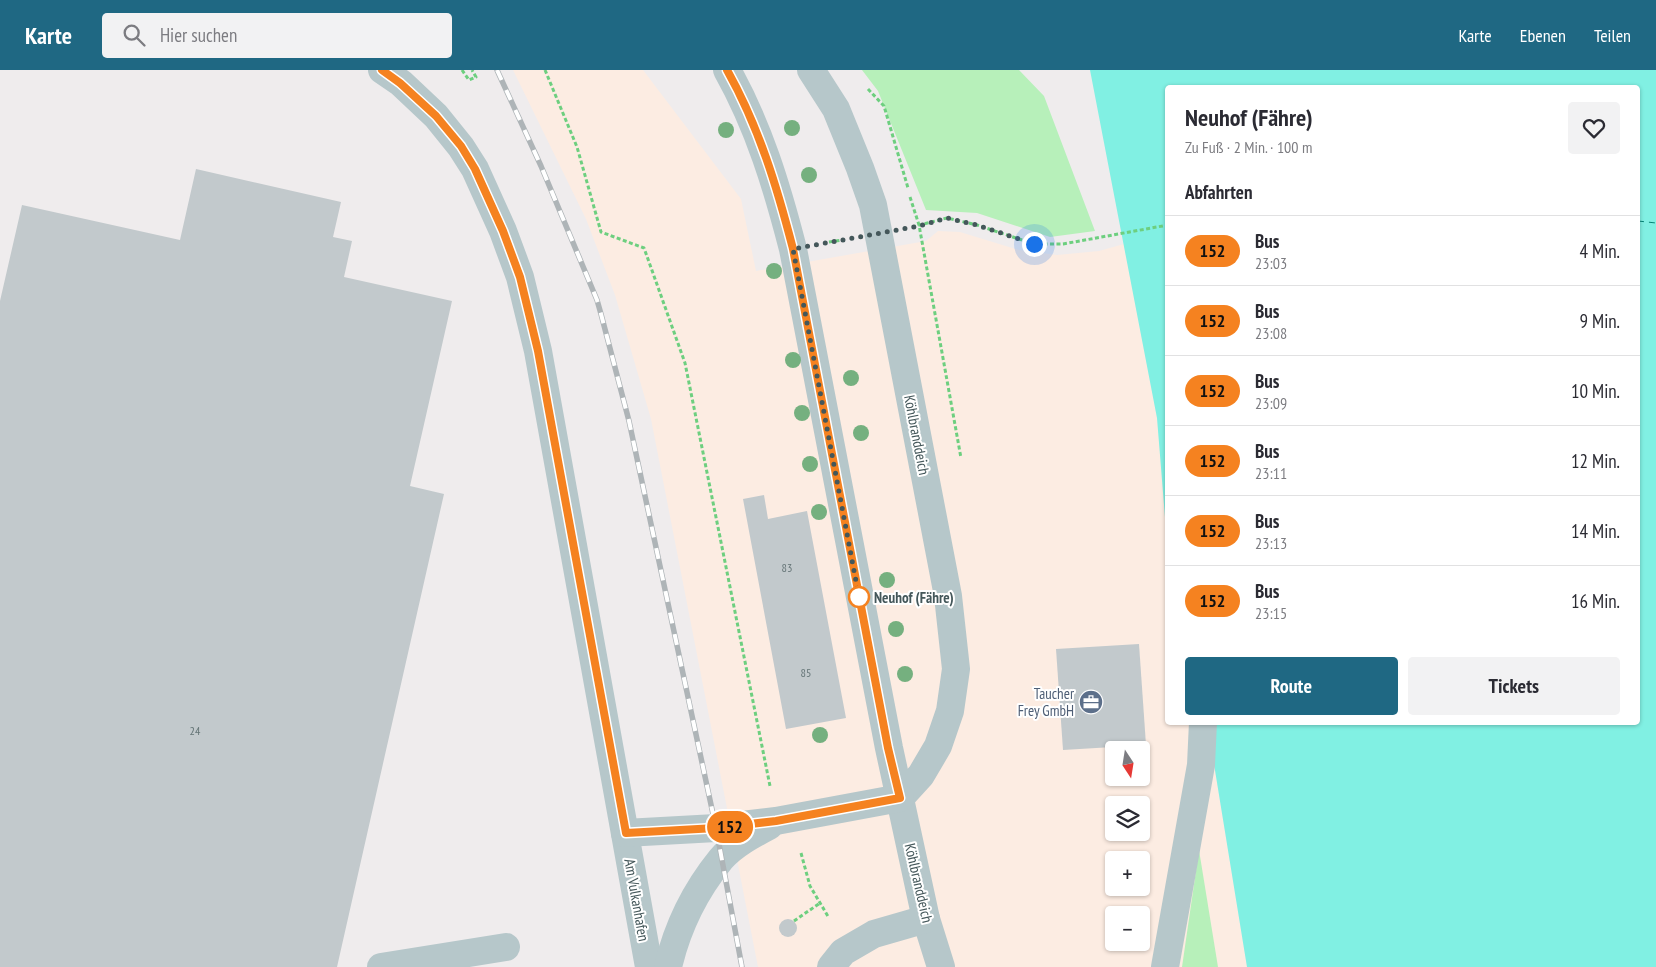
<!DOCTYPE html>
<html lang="de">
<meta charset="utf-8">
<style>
:root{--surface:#fff;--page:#f2f2f3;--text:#2b2b33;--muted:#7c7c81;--line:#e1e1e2;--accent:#1f6883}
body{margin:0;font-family:"PT Sans Narrow",sans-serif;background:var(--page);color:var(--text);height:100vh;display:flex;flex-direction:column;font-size:19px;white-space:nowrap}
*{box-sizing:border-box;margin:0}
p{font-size:16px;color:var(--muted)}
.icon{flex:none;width:28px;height:28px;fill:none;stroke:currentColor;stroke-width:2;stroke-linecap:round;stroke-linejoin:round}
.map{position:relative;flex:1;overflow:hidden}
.side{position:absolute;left:1165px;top:15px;width:475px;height:640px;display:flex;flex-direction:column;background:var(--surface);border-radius:5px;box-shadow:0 1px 4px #0004}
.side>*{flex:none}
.badge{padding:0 10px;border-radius:16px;font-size:18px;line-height:32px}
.needle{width:32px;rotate:168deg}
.buttons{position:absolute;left:1105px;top:671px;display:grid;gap:10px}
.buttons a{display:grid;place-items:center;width:45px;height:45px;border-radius:5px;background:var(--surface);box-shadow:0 1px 4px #0004;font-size:25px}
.you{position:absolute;width:25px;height:25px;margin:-12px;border:4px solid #fff;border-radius:50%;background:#1a73e8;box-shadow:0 0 0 8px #1a73e833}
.map>.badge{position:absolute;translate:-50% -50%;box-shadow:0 0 0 2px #fff}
h2{padding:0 20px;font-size:19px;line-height:45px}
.round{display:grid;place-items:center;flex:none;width:52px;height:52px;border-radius:5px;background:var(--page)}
.head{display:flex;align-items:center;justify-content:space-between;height:85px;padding:0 20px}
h1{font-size:24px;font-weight:800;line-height:38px}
.primary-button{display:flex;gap:10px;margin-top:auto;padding:10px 20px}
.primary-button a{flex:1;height:58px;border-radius:5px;background:var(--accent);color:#fff;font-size:20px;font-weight:800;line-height:58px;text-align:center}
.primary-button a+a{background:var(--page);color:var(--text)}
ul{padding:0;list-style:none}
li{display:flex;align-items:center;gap:15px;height:70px;padding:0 20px;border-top:1px solid var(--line)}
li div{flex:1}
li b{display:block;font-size:19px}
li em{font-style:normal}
li .badge{min-width:55px;font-weight:700;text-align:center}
header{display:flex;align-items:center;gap:30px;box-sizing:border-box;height:70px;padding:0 25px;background:var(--accent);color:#fff}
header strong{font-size:24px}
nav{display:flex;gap:28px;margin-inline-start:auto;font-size:18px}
.search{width:350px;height:45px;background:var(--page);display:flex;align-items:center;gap:12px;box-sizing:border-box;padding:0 18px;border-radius:5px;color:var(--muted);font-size:19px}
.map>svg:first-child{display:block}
</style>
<header>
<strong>Karte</strong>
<div class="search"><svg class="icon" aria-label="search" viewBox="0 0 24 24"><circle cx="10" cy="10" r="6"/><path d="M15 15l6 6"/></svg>Hier suchen</div>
<nav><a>Karte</a><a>Ebenen</a><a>Teilen</a></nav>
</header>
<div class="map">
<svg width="1656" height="897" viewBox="0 0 1656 897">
<rect width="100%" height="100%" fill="#efeced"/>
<path fill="#fcece2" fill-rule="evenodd" d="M 513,0 L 643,0 L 741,129 L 756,201 L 926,171 L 938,161 L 960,162 L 1019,180 L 1057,185 L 1099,181 L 1124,174 L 1157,348 L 1167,455 L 1168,652 L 1206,653 L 1213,688 L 1247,897 L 758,897 L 651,349 L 615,225 L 586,149 ZM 1114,680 L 1141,680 L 1141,708 L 1114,708 ZM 1114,735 L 1141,735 L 1141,762 L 1114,762 ZM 1114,790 L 1141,790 L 1141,818 L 1114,818 ZM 1114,845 L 1141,845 L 1141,872 L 1114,872 Z"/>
<g fill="#b7f0ba">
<polygon points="862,0 1019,0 1044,26 1095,161 1050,167 977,143 926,140 878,21"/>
<polygon points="1199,780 1218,897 1182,897"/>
</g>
<polygon fill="#81f0e3" points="1090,0 1656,0 1656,897 1247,897 1213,688 1206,653 1638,652 1638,18 1168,18 1167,472 1157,348"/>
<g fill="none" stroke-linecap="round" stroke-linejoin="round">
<polyline stroke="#088577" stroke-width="1" stroke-dasharray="6 5" stroke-linecap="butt" points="1638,151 1656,153"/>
</g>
<g fill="#c2c9cc">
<polygon points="196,99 341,132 333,167 352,171 344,207 452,231 410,416 444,424 337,897 0,897 0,231 22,135 180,170"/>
<polygon points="764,425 768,449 807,441 846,648 786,659 743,429"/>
<polygon points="1139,574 1146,675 1063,680 1056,579"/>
<circle cx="788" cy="858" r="9"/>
</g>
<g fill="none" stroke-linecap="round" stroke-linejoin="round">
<g stroke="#6dcf7f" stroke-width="3" stroke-dasharray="4 2.5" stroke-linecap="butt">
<polyline points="462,0 469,10 476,7 472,0"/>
<polyline points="545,0 577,77 601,162 644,178 685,293 770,716"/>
<polyline points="868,19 884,36 908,118"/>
<polyline points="910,127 919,155 961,388"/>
<polyline points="912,157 947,148 977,155 1034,174 1063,174 1168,155"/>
<polyline points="829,172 842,170"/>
<polyline points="801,783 810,816 829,848"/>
<polyline points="794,851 820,833"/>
</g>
<g stroke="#b6c7ca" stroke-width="28">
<polyline points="382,0 401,13 436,46 461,77 475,99 503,161 520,207 538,281 649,897"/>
<path d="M 727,0 C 759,57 777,117 793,179 L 889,678 L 926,849 L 941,897"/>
<polyline points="811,0 836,39 860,98 873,135 948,526 956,599 950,641 938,676 921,705 900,728"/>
<polyline points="625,763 716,758 776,751 900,728"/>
<polyline points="381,897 506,877"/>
<path d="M 668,897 C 677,858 695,821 721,789 C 733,775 752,765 769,756"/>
<polyline points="831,897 843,882 874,864 926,849"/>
<polyline points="1165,897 1201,695 1203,652"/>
</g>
<g stroke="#aeb4b7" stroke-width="5.5">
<polyline id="rail" points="497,0 541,96 597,230 601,244 629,351 716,758 742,897"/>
</g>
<use href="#rail" stroke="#fff" stroke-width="4" stroke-dasharray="11" stroke-linecap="butt"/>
</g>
<g fill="#75b07f">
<circle cx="792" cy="58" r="8"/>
<circle cx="726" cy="60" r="8"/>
<circle cx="809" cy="105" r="8"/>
<circle cx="774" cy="201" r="8"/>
<circle cx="793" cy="290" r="8"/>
<circle cx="851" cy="308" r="8"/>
<circle cx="802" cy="343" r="8"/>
<circle cx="861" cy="363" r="8"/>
<circle cx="810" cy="394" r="8"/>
<circle cx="819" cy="442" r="8"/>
<circle cx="887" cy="510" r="8"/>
<circle cx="896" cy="559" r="8"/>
<circle cx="905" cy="604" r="8"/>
<circle cx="820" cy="665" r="8"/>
</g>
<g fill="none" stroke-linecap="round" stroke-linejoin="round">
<g stroke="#fff" stroke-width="11">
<path id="line" d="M 382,0 L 400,13 L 436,46 L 461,76 L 475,99 L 503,161 L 520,207 L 538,281 L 626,763 L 716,758 L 776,751 L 900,728 L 888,678 L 793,179 C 777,117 759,57 727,0"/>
</g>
<use href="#line" stroke="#f58220" stroke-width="8"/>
<polyline stroke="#44575a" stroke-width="5" stroke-dasharray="0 9" points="859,527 793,179 919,156 947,148 977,155 1034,174"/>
</g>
<defs>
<g id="office-disc" transform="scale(1.25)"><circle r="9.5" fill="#5c6f8a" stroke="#fff"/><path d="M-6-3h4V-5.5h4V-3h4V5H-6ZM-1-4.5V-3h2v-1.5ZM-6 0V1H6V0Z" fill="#fff"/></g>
</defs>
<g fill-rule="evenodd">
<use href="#office-disc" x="1091" y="632"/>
</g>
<circle fill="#fff" stroke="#f58220" stroke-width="2.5" cx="859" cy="527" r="10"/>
<g text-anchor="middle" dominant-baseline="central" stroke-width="4" stroke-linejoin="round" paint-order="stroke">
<g font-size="12" fill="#647476">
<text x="787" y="497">83</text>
<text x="806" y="602">85</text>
<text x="195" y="660">24</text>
</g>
<g font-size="15" fill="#44575a" stroke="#fff">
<text transform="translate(917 365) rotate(79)">Köhlbranddeich</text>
<text transform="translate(919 813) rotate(77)">Köhlbranddeich</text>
<text transform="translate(637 830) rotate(80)">Am Vulkanhafen</text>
</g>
<g font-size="15" font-weight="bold" fill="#44575a" stroke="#fff" text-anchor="start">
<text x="874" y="527">Neuhof (Fähre)</text>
</g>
<g font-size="15" fill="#4e5e75" stroke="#fff" text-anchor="end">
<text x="1074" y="623">Taucher<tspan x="1074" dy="17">Frey GmbH</tspan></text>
</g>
</g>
</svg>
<div class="buttons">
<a><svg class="needle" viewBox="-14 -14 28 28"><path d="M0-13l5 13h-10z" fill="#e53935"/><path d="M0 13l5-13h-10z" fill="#7c7c81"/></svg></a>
<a><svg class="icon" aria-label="layers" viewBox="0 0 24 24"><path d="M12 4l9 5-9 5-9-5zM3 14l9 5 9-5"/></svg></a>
<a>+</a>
<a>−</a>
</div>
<div class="you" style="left:1034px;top:174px"></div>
<b class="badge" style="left:730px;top:757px;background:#f58220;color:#111">152</b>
<section class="side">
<div class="head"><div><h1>Neuhof (Fähre)</h1><p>Zu Fuß · 2 Min. · 100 m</p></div><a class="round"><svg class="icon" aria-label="heart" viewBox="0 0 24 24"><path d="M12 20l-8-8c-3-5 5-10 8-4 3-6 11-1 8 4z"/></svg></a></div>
<h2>Abfahrten</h2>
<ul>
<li><span class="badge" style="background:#f58220;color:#111">152</span><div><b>Bus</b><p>23:03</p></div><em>4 Min.</em></li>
<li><span class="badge" style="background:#f58220;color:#111">152</span><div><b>Bus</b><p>23:08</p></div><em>9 Min.</em></li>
<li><span class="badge" style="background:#f58220;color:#111">152</span><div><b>Bus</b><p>23:09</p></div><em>10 Min.</em></li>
<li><span class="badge" style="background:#f58220;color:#111">152</span><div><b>Bus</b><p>23:11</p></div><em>12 Min.</em></li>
<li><span class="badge" style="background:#f58220;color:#111">152</span><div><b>Bus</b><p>23:13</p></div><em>14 Min.</em></li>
<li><span class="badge" style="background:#f58220;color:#111">152</span><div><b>Bus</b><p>23:15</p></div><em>16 Min.</em></li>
</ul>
<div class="primary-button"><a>Route</a><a>Tickets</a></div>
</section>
</div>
